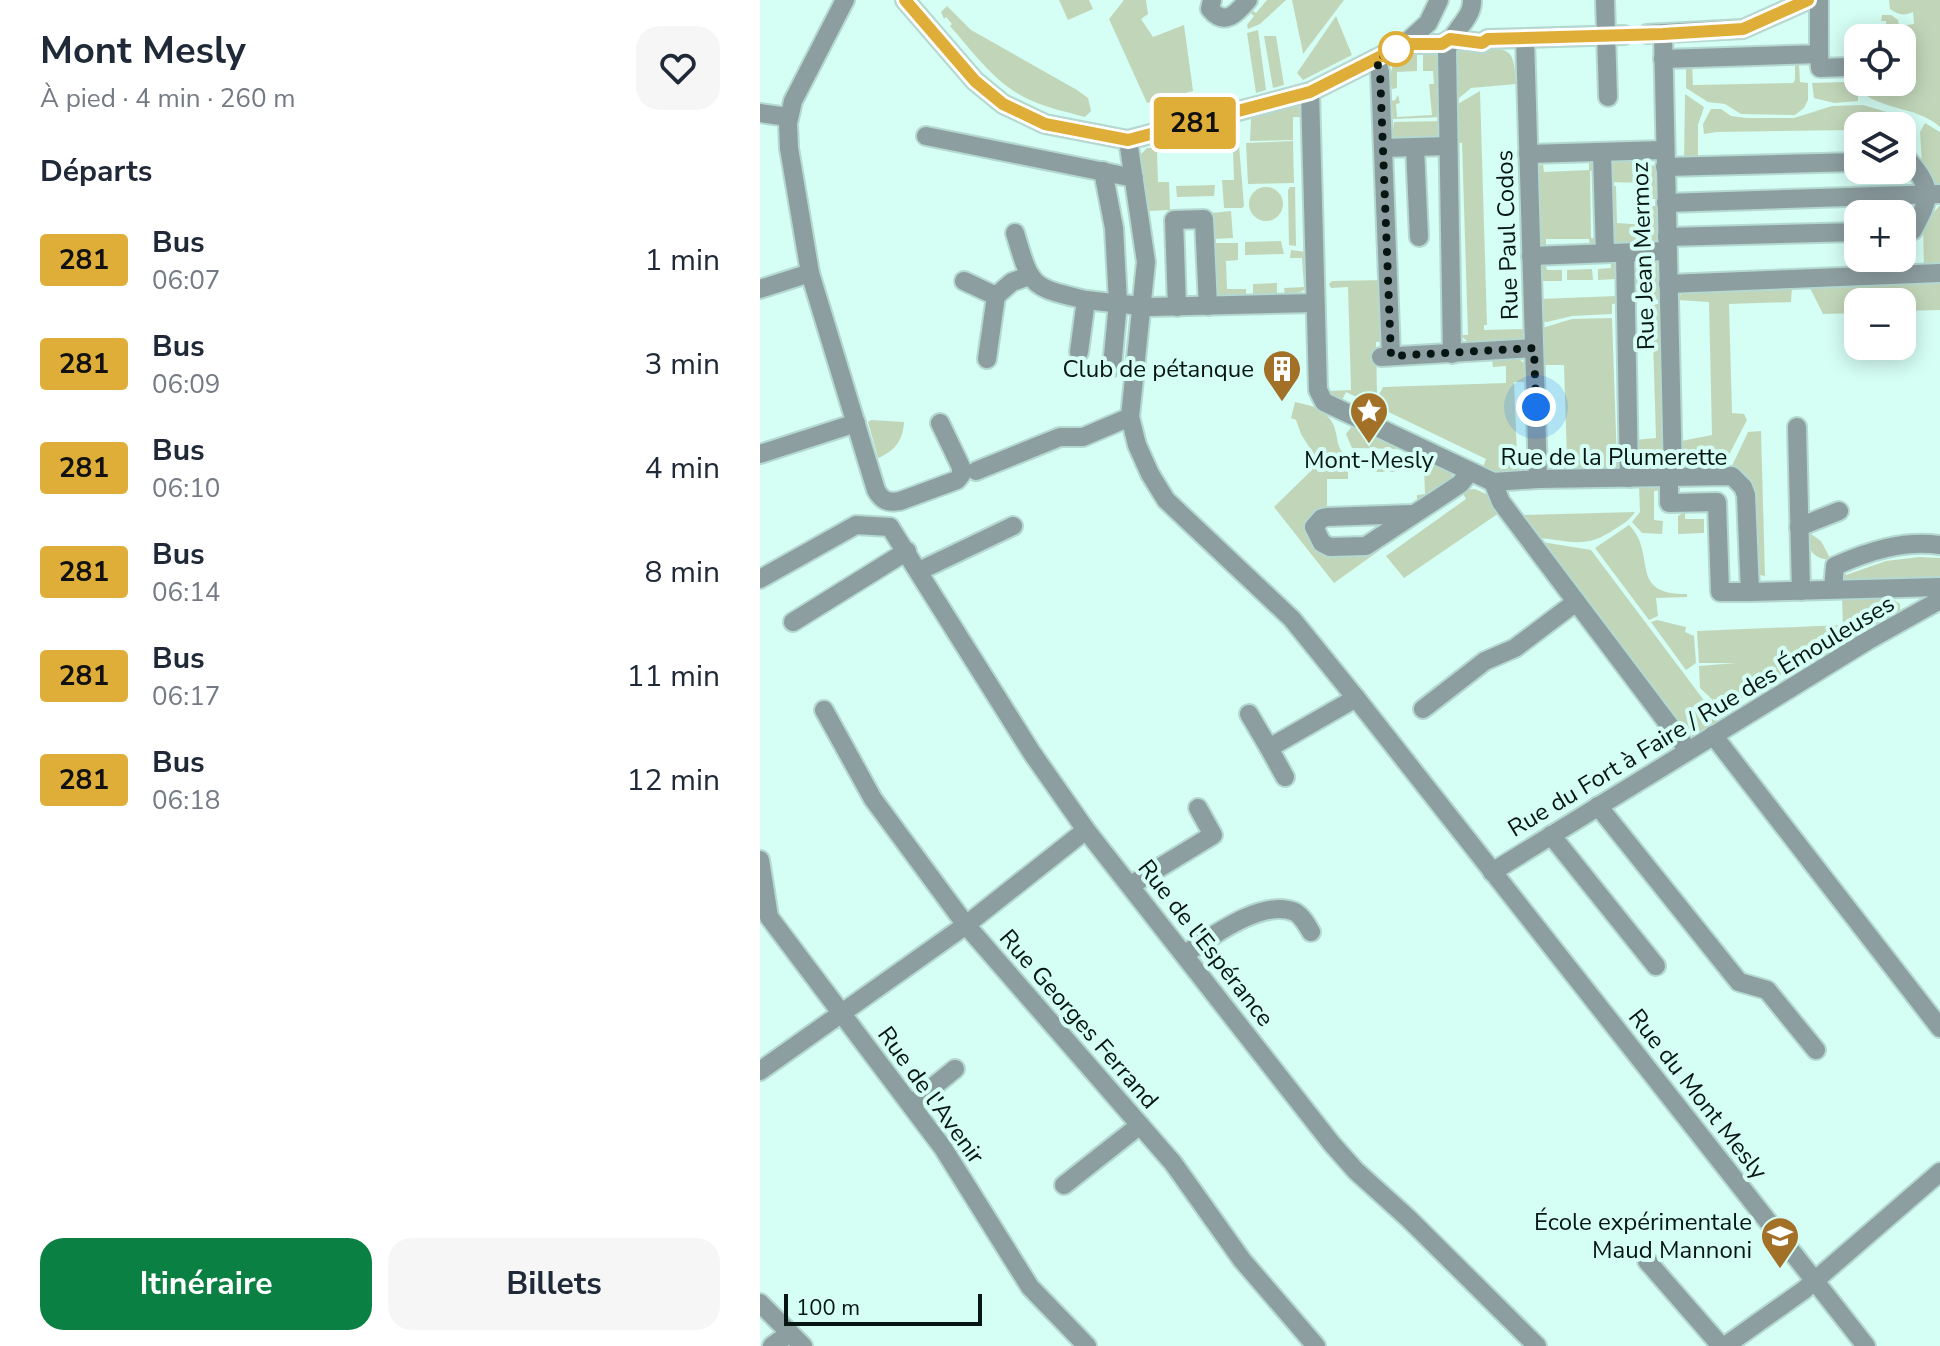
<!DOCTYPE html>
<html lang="fr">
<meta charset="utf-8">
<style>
:root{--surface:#fff;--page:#f6f6f7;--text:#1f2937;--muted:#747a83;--accent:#0b8043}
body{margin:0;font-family:"Nunito Sans",sans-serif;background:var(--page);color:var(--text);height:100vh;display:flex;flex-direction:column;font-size:30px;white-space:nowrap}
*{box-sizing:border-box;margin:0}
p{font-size:26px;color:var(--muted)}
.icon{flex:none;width:44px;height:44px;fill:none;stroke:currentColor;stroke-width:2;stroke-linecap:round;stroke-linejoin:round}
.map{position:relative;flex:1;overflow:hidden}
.details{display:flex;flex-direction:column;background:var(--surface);width:760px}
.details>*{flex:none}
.badge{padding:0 16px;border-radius:6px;font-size:28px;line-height:52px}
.fabs{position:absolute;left:1084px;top:24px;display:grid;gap:16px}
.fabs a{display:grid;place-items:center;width:72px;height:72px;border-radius:16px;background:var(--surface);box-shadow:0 4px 20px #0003;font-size:40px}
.scale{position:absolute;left:24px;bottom:20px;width:198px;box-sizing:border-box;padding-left:8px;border:4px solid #071613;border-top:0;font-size:22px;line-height:28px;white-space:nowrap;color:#071613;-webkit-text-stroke:6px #d5fef5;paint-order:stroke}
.you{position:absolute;width:40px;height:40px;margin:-20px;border:6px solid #fff;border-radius:50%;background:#1a73e8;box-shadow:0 0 0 12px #1a73e833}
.map>.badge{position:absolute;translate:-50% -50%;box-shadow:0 0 0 4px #fff}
h2{padding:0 40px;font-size:30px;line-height:72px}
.round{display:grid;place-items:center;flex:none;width:84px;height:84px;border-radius:24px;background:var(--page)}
.overview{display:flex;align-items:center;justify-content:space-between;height:136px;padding:0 40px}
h1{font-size:38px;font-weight:700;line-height:60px}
.action{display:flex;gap:16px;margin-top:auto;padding:16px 40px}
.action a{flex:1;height:92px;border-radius:24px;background:var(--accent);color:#fff;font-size:32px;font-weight:700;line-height:92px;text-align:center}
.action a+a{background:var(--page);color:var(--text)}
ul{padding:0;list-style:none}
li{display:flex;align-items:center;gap:24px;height:104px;padding:0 40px}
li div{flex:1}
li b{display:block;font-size:30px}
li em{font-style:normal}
li .badge{min-width:88px;font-weight:700;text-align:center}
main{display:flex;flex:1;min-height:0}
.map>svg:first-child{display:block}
</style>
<main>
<section class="details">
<div class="overview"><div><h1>Mont Mesly</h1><p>À pied · 4 min · 260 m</p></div><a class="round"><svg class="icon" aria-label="heart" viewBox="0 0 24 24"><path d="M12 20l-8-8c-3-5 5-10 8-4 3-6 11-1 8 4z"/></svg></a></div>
<h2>Départs</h2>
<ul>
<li><span class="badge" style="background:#dfae39;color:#111">281</span><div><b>Bus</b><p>06:07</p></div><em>1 min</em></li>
<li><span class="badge" style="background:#dfae39;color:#111">281</span><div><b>Bus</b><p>06:09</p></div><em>3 min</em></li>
<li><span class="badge" style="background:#dfae39;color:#111">281</span><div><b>Bus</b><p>06:10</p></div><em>4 min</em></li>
<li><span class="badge" style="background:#dfae39;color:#111">281</span><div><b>Bus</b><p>06:14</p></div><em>8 min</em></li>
<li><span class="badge" style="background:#dfae39;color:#111">281</span><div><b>Bus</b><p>06:17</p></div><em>11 min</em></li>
<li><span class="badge" style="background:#dfae39;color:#111">281</span><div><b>Bus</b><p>06:18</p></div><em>12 min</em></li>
</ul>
<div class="action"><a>Itinéraire</a><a>Billets</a></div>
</section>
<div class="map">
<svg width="1180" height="1346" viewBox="0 0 1180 1346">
<rect width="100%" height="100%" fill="#d5fef5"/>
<g fill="#c1d6b9">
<polygon points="299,0 329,0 333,9 308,20"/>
<polygon points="364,0 386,0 388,14 381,19 393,37 424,25 433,91 387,103 349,19"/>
<polygon points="507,0 526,0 500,24 488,29 487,25 494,16 486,9 488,7 496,13"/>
<polygon points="532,0 584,0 543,54 542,48"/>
<path d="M 1129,0 L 1180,0 L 1180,127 C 1155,104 1117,113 1091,82 L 1096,81 L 1095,35 L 1098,35 L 1098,82 L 1142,82 L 1142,38 L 1104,38 L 1130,36 L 1130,33 L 1126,33 L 1126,21 L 1121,21 L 1122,15 L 1131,15 L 1138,20 L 1139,26 L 1154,24 L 1153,12 C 1144,16 1138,15 1130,9 Z"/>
<path d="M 187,6 L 211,30 L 317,90 L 328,98 L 331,111 L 325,117 C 307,112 287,108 270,100 C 236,85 214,53 190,26 L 192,24 L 186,17 L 184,19 L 181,12 Z"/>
<polygon points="576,16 592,55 543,80 537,73"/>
<polygon points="498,30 506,90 496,93 487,33"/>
<polygon points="504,36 516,36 524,85 513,88"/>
<path d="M 711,49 C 748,49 754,44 756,84 L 711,88 L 693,103 L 693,55 L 696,51 Z"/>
<path d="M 657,51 L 657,71 L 637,72 L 637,88 L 632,89 C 627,68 635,55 657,51 Z"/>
<polygon points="679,51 684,117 633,119 631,101 635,100 638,95 640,103 636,104 637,117 672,115 669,84 674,84 673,71 663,71 663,53"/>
<polygon points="932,63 933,85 936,85 1033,83 1035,80 1035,64 1039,64 1040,82 1048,83 1048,100 1044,108 1035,115 981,114 965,104 948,102 926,88 926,64"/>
<polygon points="1086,82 1098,96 1098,101 1074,103 1054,98 1052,83"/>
<polygon points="720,91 727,325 724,325 724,330 764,329 764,340 708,342 700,335 708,335 702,143 692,143 691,108"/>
<polygon points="925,94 944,107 938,125 938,163 924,163"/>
<polygon points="1103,105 1147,118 1154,128 1098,126 1096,130 957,132 944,134 943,124 951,109 961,109 971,116 986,118 1034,118 1072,106"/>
<polygon points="535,106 539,106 543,117 533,117 533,140 490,141 491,118"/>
<polygon points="684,121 685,140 636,141 632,137 634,122"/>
<polygon points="1165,123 1180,132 1180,185 1175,183 1162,165 1160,132"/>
<polygon points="533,141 534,183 488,184 486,143"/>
<polygon points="479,145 484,206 482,208 464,208 462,180 474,180 473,151 454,151 454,146"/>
<polygon points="415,147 415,152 397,153 398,182 409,182 410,210 388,211 380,155 387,148"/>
<path d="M 887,161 L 895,167 L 896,199 L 891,199 L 891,206 L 897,206 L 897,240 C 886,248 862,248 850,243 L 848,186 L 856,186 L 857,223 L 887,225 L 886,183 L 848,182 L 848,165 L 855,162 Z"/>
<polygon points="829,162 835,163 838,170 830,171 831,238 839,239 838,244 830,248 829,239 786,239 786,247 779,243 778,167 783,164 784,172 829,170"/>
<polygon points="455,185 454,196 417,197 416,186"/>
<polygon points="530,187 535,187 536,246 529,245 528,190"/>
<circle cx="506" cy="204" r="17"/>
<polygon points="1180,205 1180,268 1164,269 1163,225"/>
<polygon points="471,211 473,238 454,239 452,213"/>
<polygon points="521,241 524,254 485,255 485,242"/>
<polygon points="453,243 478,243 478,260 466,261 467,289 486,289 486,296 457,297 455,294"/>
<polygon points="531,250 547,252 547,284 543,291 525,296 524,288 544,287 542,258 530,258"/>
<polygon points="892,260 897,262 899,300 870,301 873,261"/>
<polygon points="851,261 858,263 860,303 852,304 852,314 812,316 787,322 781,321 780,299 857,296 857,279 838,280 838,269 851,268"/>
<polygon points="785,263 787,270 802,270 802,281 781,281 780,267"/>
<polygon points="832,269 833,280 807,280 807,270"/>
<polygon points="621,280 625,341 616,342 617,395 611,404 586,392 581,402 569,395 569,391 591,390 591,388 588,287 571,288 569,284 572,281"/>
<polygon points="1180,281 1180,310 1142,311 1142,302 1098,302 1098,313 1063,314 1050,288 1050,285"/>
<polygon points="517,283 517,296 493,295 493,284"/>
<path d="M 1032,285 L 1031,302 L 969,304 L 972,413 L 984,414 L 987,420 L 962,468 C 938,467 923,471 921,441 L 952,435 L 949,302 L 917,300 L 925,289 Z"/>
<polygon points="892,304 899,304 904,450 899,464 883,469 876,463 874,440 896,438"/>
<polygon points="852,318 857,462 864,462 860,469 800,471 793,468 789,462 807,461 804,365 782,365 782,328 812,319"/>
<polygon points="758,358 765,364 765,382 754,382 757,456 767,456 758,471 735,473 722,470 726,459 614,405 623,387 746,383 746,366 733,367 732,359"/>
<path d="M 535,402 C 546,405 555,405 564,413 C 588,432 563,457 607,461 L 607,466 L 588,469 L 588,479 L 567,479 L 567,510 L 561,551 L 617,546 L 620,550 L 574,583 L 514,507 L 559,463 L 541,434 L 536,420 L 531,418 Z"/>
<path d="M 111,420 L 144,422 C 143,440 135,451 118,458 L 108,422 Z"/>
<polygon points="592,426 634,445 637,449 592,448 586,434"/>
<polygon points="1001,431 1005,576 1000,575 998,570 994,491 984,475 971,468 988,432"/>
<polygon points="614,461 638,461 639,472 614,472"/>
<polygon points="645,461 672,464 692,474 692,480 657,505 657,495 665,494 664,467 645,465"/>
<polygon points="903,486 903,490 894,491 894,520 903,521 902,534 882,533 872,522 880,512 879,487"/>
<polygon points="715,489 726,494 739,513 644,578 626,556 706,499 701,490"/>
<path d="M 875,512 C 870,520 863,524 855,529 C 826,549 812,541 779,538 L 762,515 Z"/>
<polygon points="925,512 925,519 944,519 944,533 918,534 918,516"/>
<path d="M 869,525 C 898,554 867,595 927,594 L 927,597 L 896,598 L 898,616 L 889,620 L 835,548 Z"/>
<path d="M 1051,534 L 1061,541 L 1071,560 C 1057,559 1050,554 1047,540 Z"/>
<polygon points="782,542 831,550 961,723 935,737 926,732"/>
<polygon points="1159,557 1180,558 1180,578 1084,581 1080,578 1083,569 1086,575 1126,561"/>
<polygon points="1131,598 1140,604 1140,613 1088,644 1083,637 959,712 958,705 940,688 939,666 976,663 939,663 937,631 1083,625 1082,599"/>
<polygon points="897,620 926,627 925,632 934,636 936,663 926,670 891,622"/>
</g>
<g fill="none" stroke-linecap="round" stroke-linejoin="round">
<g stroke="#b4d9d1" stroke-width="22">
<g id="minor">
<path d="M 85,0 L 33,101 L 28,123 L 29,148 L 50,273 L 116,490 C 122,501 128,503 140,501 L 197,480 L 201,475 L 201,467 L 180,423"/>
<polyline points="145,0 215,81 243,104 285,124 368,140 550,92 645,44 682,44 690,39 722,43 728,39 864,35"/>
<path d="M 452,0 L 450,9 C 465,27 477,13 488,0"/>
<polyline points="845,0 848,97"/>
<polyline points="887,34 983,29 1048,0"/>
<polyline points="903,34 913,477"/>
<polyline points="765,38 778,479"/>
<polyline points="645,44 668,23 679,0"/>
<polyline points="1059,54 1060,68 1087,67"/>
<polyline points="616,59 620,72 631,356"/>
<polyline points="903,59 1059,54 1059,0"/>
<polyline points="550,92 558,390 564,402 733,482 778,479 972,476 983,487 986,495 990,592 1180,587"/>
<polyline points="0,113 28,117"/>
<polyline points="166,136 374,178"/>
<polyline points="368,140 386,262 370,417 377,445 390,474 406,500 532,619 596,698 1106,1346"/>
<polyline points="655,147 659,237"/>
<polyline points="623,148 688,146"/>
<polyline points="842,153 845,253"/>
<polyline points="768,154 904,150"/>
<path d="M 1142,161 L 1149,161 C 1174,190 1170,198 1153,230 L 1142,230"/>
<polyline points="905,167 1098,162"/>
<polyline points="343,171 354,228 358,302 352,367"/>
<polyline points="906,203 1180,194"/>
<path d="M 255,233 C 271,287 270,287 326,300"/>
<polyline points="907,237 1098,232"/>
<polyline points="865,253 869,478"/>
<polyline points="771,256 907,251"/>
<polyline points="204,281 236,296"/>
<polyline points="908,284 1180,273"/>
<polyline points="0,289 50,273"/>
<polyline points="417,307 414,220 444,219 448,306"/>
<polyline points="319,352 326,300 390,307 555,303"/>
<path d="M 692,354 L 687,50 C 692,30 713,19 712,0"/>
<polyline points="621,357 774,348"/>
<polyline points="227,359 236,296 252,282 269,276"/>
<polyline points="1037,427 1041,591"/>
<polyline points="0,454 96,423"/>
<polyline points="216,471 300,437 323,437 370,417"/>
<polyline points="909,477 909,503 957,502 960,592 990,592"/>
<polyline points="733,482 741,502 928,750"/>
<polyline points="652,514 567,517 562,518 554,527 562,543 570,547 606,546 700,484 709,473"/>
<polyline points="1039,527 1079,511"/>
<polyline points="159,571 253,526"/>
<polyline points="0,579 96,525 130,527 272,753 326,830 572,1144 596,1171 648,1218 777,1346"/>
<path d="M 1073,589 L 1075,566 C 1109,551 1143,540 1180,545"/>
<polyline points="33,622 147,551"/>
<polyline points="663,709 725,661 755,648 816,602"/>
<polyline points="64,710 113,799 206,925 413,1163 482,1260 556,1346"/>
<polyline points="489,714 509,748"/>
<polyline points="953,735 1180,1028"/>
<polyline points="525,777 509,748 596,698"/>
<polyline points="838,806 979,982 1007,990 1056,1050"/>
<polyline points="791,835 896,966"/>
<polyline points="0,860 9,917 183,1148 270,1287 327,1346"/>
<polyline points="732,872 1107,641 1180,600"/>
<polyline points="371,885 453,835 438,808"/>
<path d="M 425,954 C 451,937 502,898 535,912 C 542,916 547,925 551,932"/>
<polyline points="0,1071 206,925 326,830"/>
<polyline points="152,1104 195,1069"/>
<polyline points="304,1185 380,1125"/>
<polyline points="887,1261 961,1346"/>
<polyline points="0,1303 43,1346"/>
<polyline points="12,1346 30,1333"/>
<polyline points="965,1346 1044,1290 1180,1172"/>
</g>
</g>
<use href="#minor" stroke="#8d9ea0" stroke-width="18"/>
</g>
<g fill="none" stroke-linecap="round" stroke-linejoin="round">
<g stroke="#fff" stroke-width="18">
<polyline id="line" points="145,0 215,81 243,104 285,124 368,140 550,92 645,44 682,44 690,39 722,43 728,39 903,34 983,29 1048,0"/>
</g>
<use href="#line" stroke="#dfae39" stroke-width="12"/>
<polyline stroke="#071613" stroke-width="8" stroke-dasharray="0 14.4" points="636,49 616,59 620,72 631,356 774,348 776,407"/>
</g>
<defs>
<g id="building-pin" transform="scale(2)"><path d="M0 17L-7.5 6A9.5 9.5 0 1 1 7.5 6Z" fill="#a37027" stroke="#d5fef5"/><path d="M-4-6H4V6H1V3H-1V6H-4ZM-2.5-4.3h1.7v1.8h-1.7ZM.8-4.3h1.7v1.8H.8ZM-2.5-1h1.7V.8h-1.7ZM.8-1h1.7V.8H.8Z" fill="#fff"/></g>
<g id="sight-pin" transform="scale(2)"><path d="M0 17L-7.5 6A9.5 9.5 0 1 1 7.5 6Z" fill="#a37027" stroke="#d5fef5"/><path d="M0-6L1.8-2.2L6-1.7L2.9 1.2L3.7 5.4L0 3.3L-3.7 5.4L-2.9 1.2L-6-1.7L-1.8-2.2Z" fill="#fff"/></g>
<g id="school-pin" transform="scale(2)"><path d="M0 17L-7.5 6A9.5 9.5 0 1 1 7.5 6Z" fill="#a37027" stroke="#d5fef5"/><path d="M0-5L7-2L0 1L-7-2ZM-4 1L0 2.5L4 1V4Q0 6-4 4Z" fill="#fff"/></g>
</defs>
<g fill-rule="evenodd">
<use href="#building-pin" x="522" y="369"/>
<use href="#sight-pin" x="609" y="411"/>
<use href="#school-pin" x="1020" y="1236"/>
</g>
<circle fill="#fff" stroke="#dfae39" stroke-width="4" cx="636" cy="49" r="16"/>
<g text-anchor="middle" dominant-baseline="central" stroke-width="8" stroke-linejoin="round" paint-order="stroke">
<g font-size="24" fill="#071613" stroke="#d5fef5">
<text transform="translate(747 235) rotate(-92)">Rue Paul Codos</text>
<text transform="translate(883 256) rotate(-92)">Rue Jean Mermoz</text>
<text x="854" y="457">Rue de la Plumerette</text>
<text transform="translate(941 716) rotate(-31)">Rue du Fort à Faire / Rue des Émouleuses</text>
<text transform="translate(446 943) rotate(52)">Rue de l'Espérance</text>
<text transform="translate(319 1019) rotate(49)">Rue Georges Ferrand</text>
<text transform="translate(938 1094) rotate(52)">Rue du Mont Mesly</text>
<text transform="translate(171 1095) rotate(54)">Rue de l'Avenir</text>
</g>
<g font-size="24" fill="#071613" stroke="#d5fef5" text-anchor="end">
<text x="494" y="369">Club de pétanque</text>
<text x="609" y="460" text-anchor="middle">Mont-Mesly</text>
<text x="992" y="1222">École expérimentale<tspan x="992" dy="28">Maud Mannoni</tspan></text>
</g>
</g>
</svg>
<div class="fabs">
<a><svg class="icon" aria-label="locate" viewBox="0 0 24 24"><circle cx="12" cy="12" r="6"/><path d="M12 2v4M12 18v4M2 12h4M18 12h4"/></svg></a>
<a><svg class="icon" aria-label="layers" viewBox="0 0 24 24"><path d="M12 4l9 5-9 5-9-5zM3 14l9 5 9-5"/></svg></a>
<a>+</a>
<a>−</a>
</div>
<div class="scale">100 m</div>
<div class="you" style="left:776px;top:407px"></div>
<b class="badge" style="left:435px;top:123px;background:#dfae39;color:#111">281</b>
</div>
</main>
